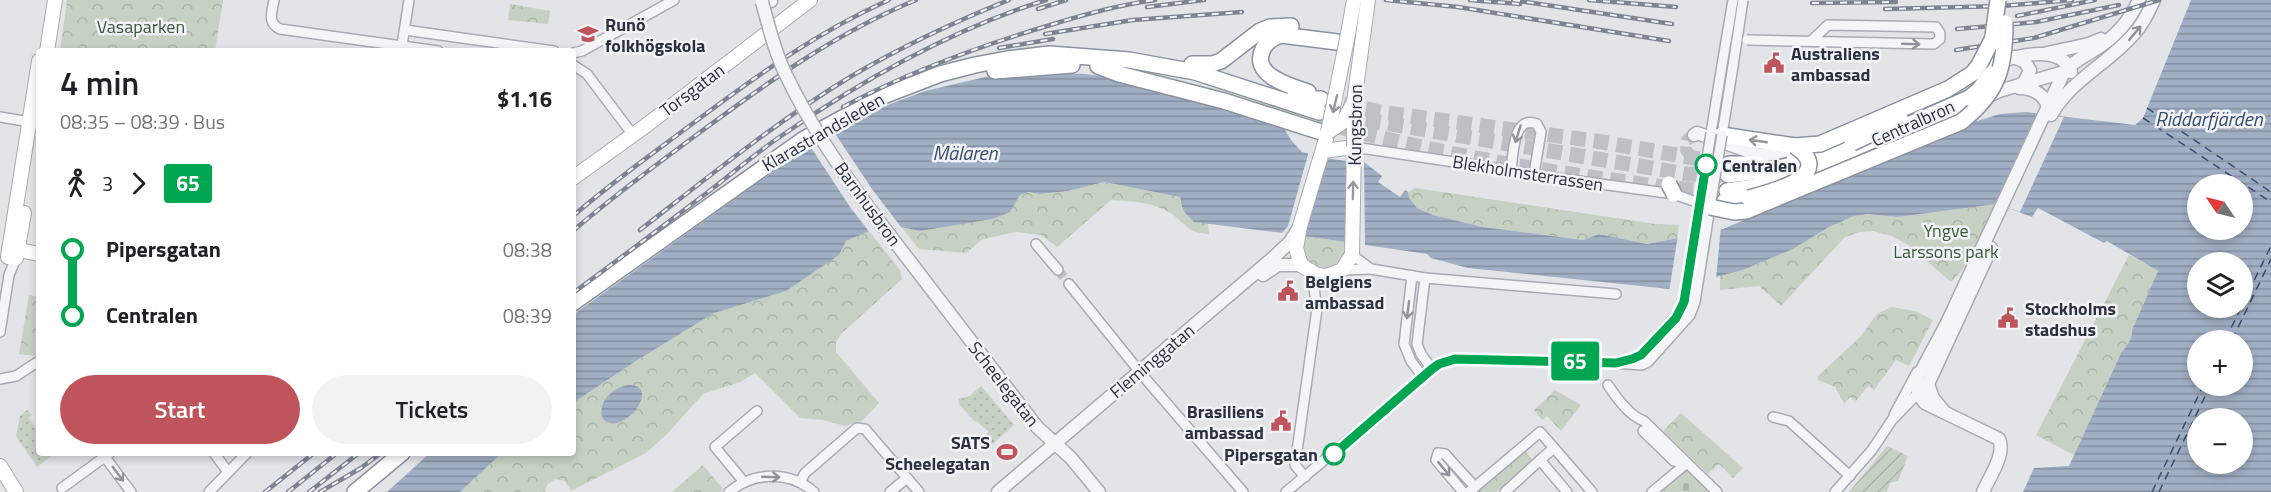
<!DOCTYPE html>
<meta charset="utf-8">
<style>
:root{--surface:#fff;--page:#f2f2f2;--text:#202124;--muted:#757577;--accent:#bf555c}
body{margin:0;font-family:"Titillium Web",sans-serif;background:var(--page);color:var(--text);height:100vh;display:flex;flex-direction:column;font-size:22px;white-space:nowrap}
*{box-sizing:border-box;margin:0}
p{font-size:20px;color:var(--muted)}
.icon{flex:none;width:33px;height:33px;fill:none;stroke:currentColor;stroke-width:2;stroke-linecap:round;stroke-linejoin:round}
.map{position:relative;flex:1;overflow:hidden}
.details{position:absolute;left:36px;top:48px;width:540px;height:408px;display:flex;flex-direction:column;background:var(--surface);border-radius:6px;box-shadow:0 3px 9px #0003}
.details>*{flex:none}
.badge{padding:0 12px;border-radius:4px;font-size:21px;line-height:39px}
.needle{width:39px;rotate:305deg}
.controls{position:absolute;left:2187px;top:174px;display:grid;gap:12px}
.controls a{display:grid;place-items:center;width:66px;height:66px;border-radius:50%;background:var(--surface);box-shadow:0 3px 9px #0003;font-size:30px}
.map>.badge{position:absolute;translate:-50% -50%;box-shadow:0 0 0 3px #fff}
.legs{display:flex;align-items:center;gap:9px;height:66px;padding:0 24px;font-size:20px}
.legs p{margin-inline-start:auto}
.overview{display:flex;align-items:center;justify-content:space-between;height:102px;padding:0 24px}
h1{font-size:33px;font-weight:600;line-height:45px}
.action{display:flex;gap:12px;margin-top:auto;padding:12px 24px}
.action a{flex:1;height:69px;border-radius:36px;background:var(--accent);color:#fff;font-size:24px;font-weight:600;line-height:69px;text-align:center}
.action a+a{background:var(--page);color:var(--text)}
ul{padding:0 24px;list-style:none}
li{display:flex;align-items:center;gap:21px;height:66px;font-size:22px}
li i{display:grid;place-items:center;width:9px;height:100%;margin:0 8px;background:currentColor}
li i::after{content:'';width:15px;height:15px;margin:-8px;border:4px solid;border-radius:50%;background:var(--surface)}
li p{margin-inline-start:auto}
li:first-child i{background:linear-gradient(#0000 50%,currentColor 0)}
li:last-child i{background:linear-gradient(currentColor 50%,#0000 0)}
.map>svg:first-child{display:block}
</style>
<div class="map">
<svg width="2271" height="492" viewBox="0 0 2271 492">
<defs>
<pattern id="grass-dots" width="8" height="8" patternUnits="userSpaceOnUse" patternTransform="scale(1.5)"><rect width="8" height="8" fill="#c6d1c4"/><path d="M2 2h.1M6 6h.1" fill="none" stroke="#aab4a9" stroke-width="1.8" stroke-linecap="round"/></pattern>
<pattern id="forest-crowns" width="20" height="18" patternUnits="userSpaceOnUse" patternTransform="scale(1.5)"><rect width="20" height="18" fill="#c6d1c4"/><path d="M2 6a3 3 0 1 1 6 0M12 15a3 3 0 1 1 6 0" fill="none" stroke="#aab4a9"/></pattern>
<pattern id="cemetery-stones" width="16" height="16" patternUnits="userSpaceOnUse" patternTransform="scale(1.5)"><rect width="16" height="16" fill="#c6d1c4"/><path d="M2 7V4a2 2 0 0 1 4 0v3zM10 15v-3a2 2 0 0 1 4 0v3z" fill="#aab4a9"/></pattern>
<pattern id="garden-furrows" width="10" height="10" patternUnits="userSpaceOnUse" patternTransform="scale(1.5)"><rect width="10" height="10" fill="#c6d1c4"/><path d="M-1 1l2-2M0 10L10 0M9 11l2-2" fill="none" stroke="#aab4a9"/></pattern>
<pattern id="water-rules" width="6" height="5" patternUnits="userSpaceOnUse" patternTransform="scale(1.5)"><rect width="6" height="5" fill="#a1afc4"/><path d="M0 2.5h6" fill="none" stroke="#838fa1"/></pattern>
</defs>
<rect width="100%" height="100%" fill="#e2e4e8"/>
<g fill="url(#grass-dots)">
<polygon points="981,386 1014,425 990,446 983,437 989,432 976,421 975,422 959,404 958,399 970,396"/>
<polygon points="27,410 32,415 29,418 39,433 39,453 56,453 37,467 16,436 20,416"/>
</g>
<g fill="url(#forest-crowns)">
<polygon points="67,0 223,0 215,51 60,51"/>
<polygon points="510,4 550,11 548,24 508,20"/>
<path d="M 1104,182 L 1180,197 L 1183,212 L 1194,222 L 1208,223 L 1209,234 C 1185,232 1189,226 1172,214 C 1153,202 1133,201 1111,200 L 1057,247 L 1041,235 L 1016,232 L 983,239 L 966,253 L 919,249 L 901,227 L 920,231 L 1010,212 L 1020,195 L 1029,192 L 1039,194 L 1068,191 Z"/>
<polygon points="1415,188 1656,224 1679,225 1677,238 1647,244 1599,234 1583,240 1483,227 1433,215 1417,208 1409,198 1408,192"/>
<polygon points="1997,204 1963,269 1951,282 1908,245 1892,236 1873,231 1860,232 1845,237 1781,306 1759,286 1720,290 1720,275 1743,270 1793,249 1829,227 1854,216 1868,214 1897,217"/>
<polygon points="869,231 900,270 902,279 842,333 836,342 836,352 879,403 862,421 845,426 823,420 800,418 755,373 740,382 703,394 667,434 646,453 571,491 565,481 555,479 547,485 545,492 460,492 502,453 573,453 573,403 636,361 714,313 839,255 846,241"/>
<polygon points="1303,236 1347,242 1347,250 1343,263 1326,271 1308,266 1301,244"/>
<path d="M 2129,255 L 2158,271 L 2132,330 C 2133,336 2127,348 2122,351 L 2074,455 L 2036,435 Z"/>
<polygon points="29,295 39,297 39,353 34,356 19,354"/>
<polygon points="1891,307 1915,311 1933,320 1909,366 1896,360 1874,390 1868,386 1856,401 1850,397 1844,404 1835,387 1818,380 1818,376 1861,336 1877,314"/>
<polygon points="1555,390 1581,405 1561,431 1547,416 1542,420 1534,410"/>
<polygon points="1681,413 1743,468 1733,478 1719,464 1708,474 1663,431"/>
<polygon points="1524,450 1533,460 1496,492 1476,492"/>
<polygon points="703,465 723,489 720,492 672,492"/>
</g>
<polygon fill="url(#cemetery-stones)" points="1687,469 1710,492 1659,492 1685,469"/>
<polygon fill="url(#garden-furrows)" points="1887,446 1908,456 1898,481 1890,483 1887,492 1849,492"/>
<g fill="url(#water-rules)" fill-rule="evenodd">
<path d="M 2191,0 L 2271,0 L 2271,492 L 2023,492 L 2034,468 L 2069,466 L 2122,351 C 2127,348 2133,336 2132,330 L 2158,271 L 2107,241 L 2104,243 L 2038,208 L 2032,217 L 1997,204 L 1897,217 L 1868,214 L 1854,216 L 1829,227 L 1793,249 L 1743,270 L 1669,289 L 1468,268 L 1431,258 L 1427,254 L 1304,236 L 1301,244 L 1277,239 L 1283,233 L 1194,222 L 1183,211 L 1180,197 L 1104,182 L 1068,191 L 1039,194 L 1029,192 L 1020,195 L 1010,212 L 992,219 L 920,231 L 901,227 L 869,231 L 846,241 L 839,255 L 786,291 L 714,313 L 636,361 L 573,403 L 573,315 L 784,164 L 880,108 L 925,91 L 994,75 L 1030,72 L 1085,74 L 1124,79 L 1282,125 L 1291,140 L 1302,152 L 1326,158 L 1364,162 L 1382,176 L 1378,182 L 1400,197 L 1405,190 L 1408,192 L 1409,198 L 1417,208 L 1433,215 L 1483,227 L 1583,240 L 1599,234 L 1647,244 L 1723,229 L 1974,122 L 2000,114 L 2026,112 L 2135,125 L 2143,118 ZM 2198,184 L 2242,184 L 2242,230 L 2198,230 ZM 2198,262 L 2242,262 L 2242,308 L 2198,308 ZM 2198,340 L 2242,340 L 2242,386 L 2198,386 ZM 2198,418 L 2242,418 L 2242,464 L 2198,464 Z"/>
<path d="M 627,385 C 658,384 635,420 616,423 C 599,426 598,407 607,397 C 612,391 619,387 627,385 Z"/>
<polygon points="430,453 502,453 460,492 387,492"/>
</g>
<g fill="#e2e4e8">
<polygon points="2039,114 2064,117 2020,212 1997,204"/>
<polygon points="834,132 872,189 904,231 871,234 850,207 810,146"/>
<polygon points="1309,151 1364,159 1365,247 1347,245 1346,161 1326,158 1301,244 1277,239 1288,226"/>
<polygon points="1721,226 1716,279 1669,292 1678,235"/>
</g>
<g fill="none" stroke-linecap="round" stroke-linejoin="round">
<g stroke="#3b4d6e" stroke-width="1.5" stroke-dasharray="8 6" stroke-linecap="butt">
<polyline points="2147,108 2271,192"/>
<polyline points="2143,118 2271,202"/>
<polyline points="2242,305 2271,246"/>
<polyline points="2225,340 2241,308"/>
<polyline points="2232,340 2271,259"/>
<polyline points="2152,492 2203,386"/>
<polyline points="2159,492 2210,386"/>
</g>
<polyline stroke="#bec0c6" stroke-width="9" stroke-dasharray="9 4.5" stroke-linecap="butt" points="1058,270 1069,284"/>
<polyline stroke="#bec0c6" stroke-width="12" stroke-dasharray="12 6" stroke-linecap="butt" points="1691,157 1686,150 1687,140 1694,135"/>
<g stroke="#bec0c6" stroke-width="15" stroke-dasharray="15 8" stroke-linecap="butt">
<polyline points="1321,99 1380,112 1596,141 1729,164"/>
<polyline points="1343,116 1687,174 1728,175"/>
<path d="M 1317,121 C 1406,146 1498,164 1590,177 C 1636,183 1681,191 1727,191"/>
</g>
<g stroke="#a8abb2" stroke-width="12">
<g id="minor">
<path d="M 274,0 C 272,12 267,23 280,29 L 438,51"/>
<polyline points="405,30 554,51"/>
<polyline points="402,45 409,0"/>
<polyline points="573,53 582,51 674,0"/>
<polyline points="573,65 587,74 633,135"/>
<polyline points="1722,65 1711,133 1722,135 1733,66"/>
<polyline points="0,117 36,123"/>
<polyline points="1354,147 1474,165"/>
<polyline points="1036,244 1058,270"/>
<polyline points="1371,269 1425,278 1616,294"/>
<polyline points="1342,270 1371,269 1352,255"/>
<polyline points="1412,276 1404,344 1411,361 1423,377"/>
<polyline points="1425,278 1417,344 1421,354 1432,369"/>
<polyline points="1069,284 1144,377 1243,492"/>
<polyline points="0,332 9,275 16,258"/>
<polyline points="1621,362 1641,355 1681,310 1684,302 1700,204"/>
<polyline points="0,379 16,376 39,361"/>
<path d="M 1608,385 C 1616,397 1629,416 1644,421 L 1717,492"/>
<polyline points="1894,415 1917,372"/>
<polyline points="1773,417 1789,421 1850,476"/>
<polyline points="1643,431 1674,461 1687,463"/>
<polyline points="102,453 131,492"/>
<polyline points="214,453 228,472"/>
<polyline points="1305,477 1295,465 1317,309 1312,274"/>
<polyline points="744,482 715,447 757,411"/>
<polyline points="800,482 805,473 857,428 865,429 919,492"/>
<polyline points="62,488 110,453"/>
<polyline points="209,492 247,453"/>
<path d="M 729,492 C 754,471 790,471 814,492"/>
<polyline points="890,492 907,478"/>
<polyline points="1286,492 1439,364 1455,359 1582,361 1642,365 1648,362 1690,315 1695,302 1710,207 1674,194 1542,176"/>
<polyline points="1463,492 1436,460 1438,453 1445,454 1475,487"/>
<polyline points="1469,492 1540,432 1554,448"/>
<polyline points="1505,492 1540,460"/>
<polyline points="1567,492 1540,460 1554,448 1592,492"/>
<polyline points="1652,492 1687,463"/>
<polyline points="1835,492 1872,450 1892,420 1922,389"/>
</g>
</g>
<g stroke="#a8abb2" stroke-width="15">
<g id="tertiary">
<polyline points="771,0 771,1"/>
<polyline points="2047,53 2089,44 2101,39"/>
<polyline points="2014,57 2025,62 2030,70 2023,85 2021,84"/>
<path d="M 1973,72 C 1996,62 2059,37 2071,72"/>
<path d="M 2019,88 C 2033,88 2043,93 2048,106"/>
<path d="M 2051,115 C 2071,80 2106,65 2132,36 C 2142,26 2148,13 2154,0"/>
<polyline points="1694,135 1697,133 1756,154 1766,155 1798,148"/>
<polyline points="1889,144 1999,91 2067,71"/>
<polyline points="885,229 1037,427 1071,458 1099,492"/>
<polyline points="1263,275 1278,265 1301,265"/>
<polyline points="1943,410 1933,398 1928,384 1991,248"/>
<polyline points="998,492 1274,257 1290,242 1298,229"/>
<path d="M 1983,492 C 1989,477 2006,455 1999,439 L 1925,403 C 1918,395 1916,388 1918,377 L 1947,323 L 2064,72 C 2073,61 2087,55 2099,47 C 2117,35 2130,20 2139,0"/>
</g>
</g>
<g stroke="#a8abb2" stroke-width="16">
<g id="secondary">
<polyline points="1348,34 1354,0"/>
<polyline points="47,51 55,0"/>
<polyline points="1354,102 1368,0"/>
<polyline points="1318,131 1328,132 1300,226 1296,248 1301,265 1317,275 1327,276 1342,270 1352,255 1354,147 1323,151"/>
<polyline points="573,178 648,124 810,0"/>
<polyline points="9,248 39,254"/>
<polyline points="8,257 39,61"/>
<polyline points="16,258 24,213"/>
<polyline points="0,466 16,492"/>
</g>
</g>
<g stroke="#8b919d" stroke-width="18">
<g id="trunk">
<polyline points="1192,64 1212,64 1221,61 1260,31 1270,27 1291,26"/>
<polyline points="1098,66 1119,74 1224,101 1318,131"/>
<polyline points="995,71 1072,65"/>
<path d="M 1308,92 C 1291,86 1250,76 1263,49 C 1267,41 1273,38 1281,35 L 1337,42"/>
<polyline points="1295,95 1308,99 1321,99"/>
<polyline points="1722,135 1795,146"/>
<polyline points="1794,159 1840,146"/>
<polyline points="1729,164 1758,164"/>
<polyline points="1728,175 1763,171 1793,165"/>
<polyline points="1727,191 1755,187 1801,172 1969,98"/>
<polyline points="1724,202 1749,198"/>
<polyline points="573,303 804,139 883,96 940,74 975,65 1007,59 1049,54 1129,60 1195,72 1319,112"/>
<polyline points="355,492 402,453"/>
</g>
</g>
<use href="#minor" stroke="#f4f5f7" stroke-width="9"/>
<use href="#tertiary" stroke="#f4f5f7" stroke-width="12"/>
<use href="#secondary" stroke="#fff" stroke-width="14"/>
<use href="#trunk" stroke="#fff" stroke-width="15"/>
<g stroke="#7d8390" stroke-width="4.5">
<g id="rail">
<polyline points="1386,0 1458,7 1669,41"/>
<polyline points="1470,0 1520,4"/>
<polyline points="1513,0 1672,24"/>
<polyline points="1589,0 1676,7"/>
<polyline points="1812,3 1896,2"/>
<polyline points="1147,7 1204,0"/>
<polyline points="1038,9 1066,0"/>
<polyline points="1885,9 2002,6 2072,0"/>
<polyline points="2017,16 2095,0"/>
<polyline points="1957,29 2036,22 2119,5"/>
<polyline points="1045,34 1133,20 1242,12"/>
<polyline points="999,48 1053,39"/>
<polyline points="1956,50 2034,38 2159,0"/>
<path d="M 843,107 C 908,72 977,47 1047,26 C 1082,15 1118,5 1155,0"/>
<path d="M 573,216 C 611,183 652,154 692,124 C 755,77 817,32 889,0"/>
<path d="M 640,230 C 708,177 776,122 850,77 C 901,47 954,22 1009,0"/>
<path d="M 573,231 C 613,196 656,165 699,133 C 768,82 836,33 916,0"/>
<path d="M 573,293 C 618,260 663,226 708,192 C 733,173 757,152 784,134 C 864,79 953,29 1046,0"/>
<polyline points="265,492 314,453"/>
<polyline points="288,492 337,453"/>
<polyline points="309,492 359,453"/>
<polyline points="320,492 361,468 381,453"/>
</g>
</g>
<use href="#rail" stroke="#f1f3f6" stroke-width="2" stroke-dasharray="7" stroke-linecap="butt"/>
<g stroke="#a8abb2" stroke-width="12" stroke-linecap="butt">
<g id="minor-bridge">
<polyline points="1747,40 1934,44 1940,39 1940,33 1936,27 1828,25 1811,41"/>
<polyline points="1722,65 1733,0"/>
<polyline points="1733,66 1743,0"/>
<polyline points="1474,165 1542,176"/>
<path d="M 1511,171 C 1513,155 1513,114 1537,124 L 1541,132 L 1534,174"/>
<polyline points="1700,204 1711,133"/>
<polyline points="1710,207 1722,135"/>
</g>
</g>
<g stroke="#a8abb2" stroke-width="15" stroke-linecap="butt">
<path id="tertiary-bridge" d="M 762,2 C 769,27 775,53 787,77 C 813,131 848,181 885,229"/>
</g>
<g stroke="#a8abb2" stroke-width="16" stroke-linecap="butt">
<g id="secondary-bridge">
<polyline points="1354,102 1354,147"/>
<polyline points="1328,132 1348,34"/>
<polyline points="1328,132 1343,122 1353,104"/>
</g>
</g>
<g stroke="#8b919d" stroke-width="18" stroke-linecap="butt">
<g id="trunk-bridge">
<polyline points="1993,36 1998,0"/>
<polyline points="1969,98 1979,90 1991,74"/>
<polyline points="1852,143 1901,120"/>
<polyline points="1795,146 1820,144 1948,89 1973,73 1979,65 1993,38"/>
<polyline points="1669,184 1674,194"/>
<path d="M 1749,198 C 1770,192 1838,176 1795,146"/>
<path d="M 1710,207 L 1734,212 L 1746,211 L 1961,122 C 1998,93 2005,68 2005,23"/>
</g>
</g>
<use href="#minor-bridge" stroke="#f4f5f7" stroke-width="9"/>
<use href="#tertiary-bridge" stroke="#f4f5f7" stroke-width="12"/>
<use href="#secondary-bridge" stroke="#fff" stroke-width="14"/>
<use href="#trunk-bridge" stroke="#fff" stroke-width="15"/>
</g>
<defs><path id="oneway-shaft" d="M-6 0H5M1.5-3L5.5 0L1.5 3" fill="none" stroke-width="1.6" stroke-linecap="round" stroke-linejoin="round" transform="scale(1.5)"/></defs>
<g stroke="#90939a">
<use href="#oneway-shaft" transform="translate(2135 33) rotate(-50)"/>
<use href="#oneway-shaft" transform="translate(1911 44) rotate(2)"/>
<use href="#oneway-shaft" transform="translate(1518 134) rotate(107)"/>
<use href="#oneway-shaft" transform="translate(1408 310) rotate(97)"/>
<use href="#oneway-shaft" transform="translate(1444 469) rotate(50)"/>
<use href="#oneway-shaft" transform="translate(118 474) rotate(53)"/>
<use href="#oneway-shaft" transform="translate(771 477) rotate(2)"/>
</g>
<g stroke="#96989e">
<use href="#oneway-shaft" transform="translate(1335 104) rotate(103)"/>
<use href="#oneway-shaft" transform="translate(1758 141) rotate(-172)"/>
<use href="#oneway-shaft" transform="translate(1353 190) rotate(-89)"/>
</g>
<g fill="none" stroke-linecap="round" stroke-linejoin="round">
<g stroke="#fff" stroke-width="14">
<polyline id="line-1" points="1334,454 1432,369 1439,364 1455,359 1616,363 1632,359 1641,355 1676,318 1684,302 1706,165"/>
</g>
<use href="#line-1" stroke="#00a651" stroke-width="9"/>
</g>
<defs>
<g id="university-bare" transform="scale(1.62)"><path d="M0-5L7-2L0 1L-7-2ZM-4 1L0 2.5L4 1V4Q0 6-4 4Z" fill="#bf555c" stroke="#f1f3f6" stroke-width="2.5" paint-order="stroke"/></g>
<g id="civic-bare" transform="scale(1.62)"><path d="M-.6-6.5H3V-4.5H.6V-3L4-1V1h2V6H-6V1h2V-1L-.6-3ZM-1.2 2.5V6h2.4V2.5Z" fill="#bf555c" stroke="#f1f3f6" stroke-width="2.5" paint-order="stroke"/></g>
<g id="stadium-bare" transform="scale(1.62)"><path d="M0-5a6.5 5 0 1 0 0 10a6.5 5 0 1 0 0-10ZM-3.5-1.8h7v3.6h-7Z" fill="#bf555c" stroke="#f1f3f6" stroke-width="2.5" paint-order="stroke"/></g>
</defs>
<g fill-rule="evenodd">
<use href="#university-bare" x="588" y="34"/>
<use href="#civic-bare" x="1774" y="63"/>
<use href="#civic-bare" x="1288" y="291"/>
<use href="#civic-bare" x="2008" y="318"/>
<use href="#civic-bare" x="1281" y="421"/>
<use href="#stadium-bare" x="1007" y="452"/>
</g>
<g fill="#fff" stroke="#00a651" stroke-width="3">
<circle cx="1706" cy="165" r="10"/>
<circle cx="1334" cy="454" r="10"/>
</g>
<g text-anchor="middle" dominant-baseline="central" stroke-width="5" stroke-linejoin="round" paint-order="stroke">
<g font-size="18" font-weight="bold" fill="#2c313e" stroke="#f1f3f6" text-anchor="start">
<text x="605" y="24">Runö<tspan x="605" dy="21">folkhögskola</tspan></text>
<text x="1791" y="53">Australiens<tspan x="1791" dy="21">ambassad</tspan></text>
<text x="1305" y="281">Belgiens<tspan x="1305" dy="21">ambassad</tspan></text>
<text x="2025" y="308">Stockholms<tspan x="2025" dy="21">stadshus</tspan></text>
<text x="1264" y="411" text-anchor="end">Brasiliens<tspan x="1264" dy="21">ambassad</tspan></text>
<text x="990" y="442" text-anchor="end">SATS<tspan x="990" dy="21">Scheelegatan</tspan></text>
</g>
<g font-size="18" fill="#3e583b" stroke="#f1f3f6">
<text x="141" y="26">Vasaparken</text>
<text x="1946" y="230">Yngve<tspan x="1946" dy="21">Larssons park</tspan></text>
</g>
<g font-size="18" fill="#2c313e" stroke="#f1f3f6">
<text transform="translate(692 90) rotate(-37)">Torsgatan</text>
<text transform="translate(1913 123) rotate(-24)">Centralbron</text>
<text transform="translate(1355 125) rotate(-89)">Kungsbron</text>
<text transform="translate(823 132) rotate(-30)">Klarastrandsleden</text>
<text transform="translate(1528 173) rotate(9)">Blekholmsterrassen</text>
<text transform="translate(868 204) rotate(54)">Barnhusbron</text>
<text transform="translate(1152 361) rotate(-40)">Fleminggatan</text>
<text transform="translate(1004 384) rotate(52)">Scheelegatan</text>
</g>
<g font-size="18" font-weight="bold" fill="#2c313e" stroke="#f1f3f6" text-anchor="start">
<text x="1722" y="165">Centralen</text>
<text x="1318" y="454" text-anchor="end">Pipersgatan</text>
</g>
<g font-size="20" font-style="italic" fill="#3b4d6e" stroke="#f1f3f6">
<text x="2209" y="118">Riddarfjärden</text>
<text x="965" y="152">Mälaren</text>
</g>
</g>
</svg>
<div class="controls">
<a><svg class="needle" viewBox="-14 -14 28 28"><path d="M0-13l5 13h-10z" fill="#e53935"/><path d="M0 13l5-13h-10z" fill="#757577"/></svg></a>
<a><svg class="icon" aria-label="layers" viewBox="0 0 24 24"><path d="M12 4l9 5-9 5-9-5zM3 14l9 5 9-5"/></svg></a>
<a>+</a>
<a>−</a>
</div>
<b class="badge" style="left:1575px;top:361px;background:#00a651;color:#fff">65</b>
<section class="details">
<div class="overview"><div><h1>4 min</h1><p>08:35 – 08:39 · Bus</p></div><b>$1.16</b></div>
<div class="legs"><svg class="icon" aria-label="walk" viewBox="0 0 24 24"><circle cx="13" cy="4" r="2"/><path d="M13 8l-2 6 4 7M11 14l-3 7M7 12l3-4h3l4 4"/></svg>3<svg class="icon" aria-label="forward" viewBox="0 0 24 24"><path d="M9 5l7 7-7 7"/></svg><b class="badge" style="background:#00a651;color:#fff">65</b></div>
<ul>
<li><i style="color:#00a651"></i><b>Pipersgatan</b><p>08:38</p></li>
<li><i style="color:#00a651"></i><b>Centralen</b><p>08:39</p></li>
</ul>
<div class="action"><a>Start</a><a>Tickets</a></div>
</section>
</div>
